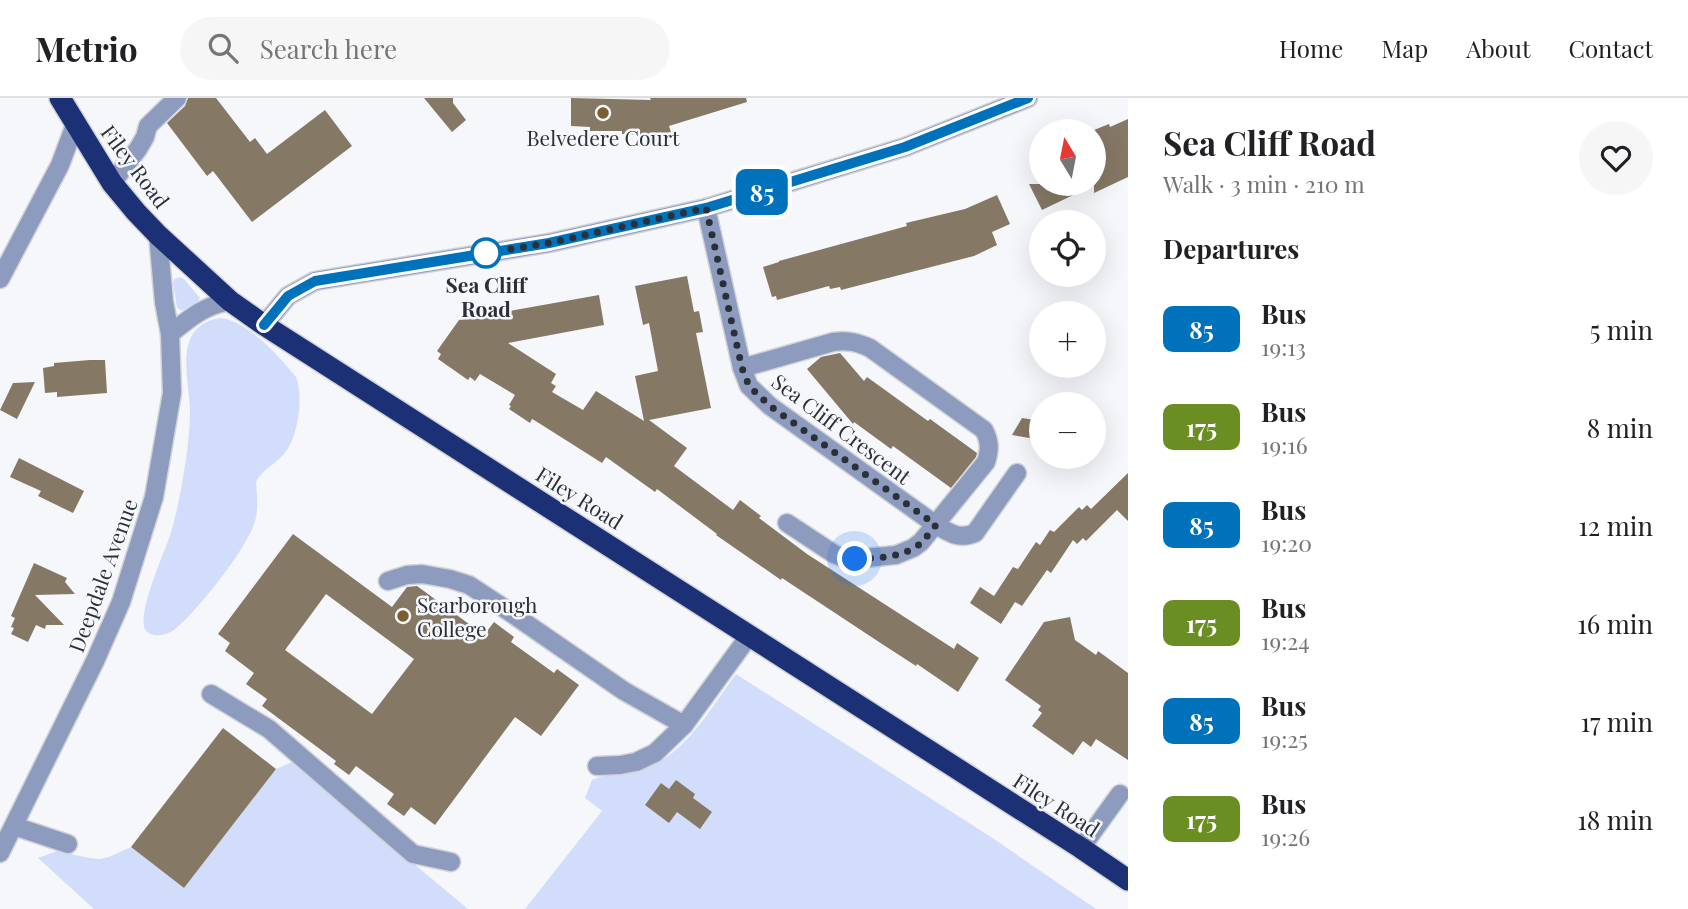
<!DOCTYPE html>
<meta charset="utf-8">
<style>
:root{--surface:#fff;--page:#f6f6f6;--text:#202124;--muted:#757577;--line:#e0e0e0}
body{margin:0;font-family:"Playfair Display",serif;background:var(--page);color:var(--text);height:100vh;display:flex;flex-direction:column;font-size:26px;white-space:nowrap}
*{box-sizing:border-box;margin:0}
p{font-size:23px;color:var(--muted)}
.icon{flex:none;width:38px;height:38px;fill:none;stroke:currentColor;stroke-width:2;stroke-linecap:round;stroke-linejoin:round}
.map{position:relative;flex:1;overflow:hidden}
.side{display:flex;flex-direction:column;background:var(--surface);width:560px}
.side>*{flex:none}
.badge{padding:0 14px;border-radius:10px;font-size:24px;line-height:46px}
.needle{width:46px;rotate:350deg}
.controls{position:absolute;left:1029px;top:21px;display:grid;gap:14px}
.controls a{display:grid;place-items:center;width:77px;height:77px;border-radius:50%;background:var(--surface);box-shadow:0 7px 28px #0002;font-size:35px}
.you{position:absolute;width:35px;height:35px;margin:-18px;border:5px solid #fff;border-radius:50%;background:#1a73e8;box-shadow:0 0 0 10px #1a73e833}
.map>.badge{position:absolute;translate:-50% -50%;box-shadow:0 0 0 4px #fff}
h2{padding:0 35px;font-size:26px;line-height:63px}
.round{display:grid;place-items:center;flex:none;width:74px;height:74px;border-radius:37px;background:var(--page)}
.overview{display:flex;align-items:center;justify-content:space-between;height:119px;padding:0 35px}
h1{font-size:33px;font-weight:700;line-height:52px}
ul{padding:0;list-style:none}
li{display:flex;align-items:center;gap:21px;height:98px;padding:0 35px}
li div{flex:1}
li b{display:block;font-size:26px}
li em{font-style:normal}
li .badge{min-width:77px;font-weight:700;text-align:center}
header{display:flex;align-items:center;gap:42px;box-sizing:border-box;height:98px;padding:0 35px;background:var(--surface);border-bottom:2px solid var(--line)}
header strong{font-size:33px}
nav{display:flex;gap:38px;margin-inline-start:auto;font-size:24px}
.search{width:490px;height:63px;background:var(--page);display:flex;align-items:center;gap:18px;box-sizing:border-box;padding:0 24px;border-radius:38px;color:var(--muted);font-size:26px}
main{display:flex;flex:1;min-height:0}
.map>svg:first-child{display:block}
</style>
<header>
<strong>Metrio</strong>
<div class="search"><svg class="icon" aria-label="search" viewBox="0 0 24 24"><circle cx="10" cy="10" r="6"/><path d="M15 15l6 6"/></svg>Search here</div>
<nav><a>Home</a><a>Map</a><a>About</a><a>Contact</a></nav>
</header>
<main>
<div class="map">
<svg width="1128" height="811" viewBox="0 0 1128 811">
<rect width="100%" height="100%" fill="#f5f7fb"/>
<g fill="#d1ddfa">
<polygon points="180,179 184,181 200,200 198,203 181,213 177,209 173,185 174,181"/>
<path d="M 220,220 C 247,222 279,258 296,279 C 304,298 298,342 283,357 C 275,367 261,372 256,384 C 257,398 259,413 254,426 C 245,453 196,515 174,532 C 168,536 161,538 154,537 C 150,536 147,535 145,531 C 137,514 165,454 171,434 C 178,411 182,386 186,361 C 188,345 190,329 190,313 C 189,279 172,228 220,220 Z"/>
<path d="M 736,576 L 991,739 L 1096,811 L 525,811 L 602,713 L 585,700 L 592,682 C 611,673 631,677 651,668 C 687,653 713,607 736,576 Z"/>
<polygon points="292,664 468,811 94,811 38,760 57,753 89,760 100,761 109,759 131,749 184,790 276,671"/>
</g>
<g fill="#857865" fill-rule="evenodd">
<polygon points="188,0 216,0 250,44 255,40 267,56 325,12 352,48 252,124 213,73 207,78 167,25 185,8"/>
<polygon points="424,0 453,0 453,5 466,22 452,34"/>
<polygon points="571,0 651,2 650,0 746,0 747,4 669,28 671,34 659,37 622,36 622,33 590,33 590,29 571,28"/>
<polygon points="1128,21 1128,79 1094,95 1094,87 1042,112 1029,86 1094,86 1094,32 1109,26 1110,29"/>
<polygon points="997,97 1010,126 992,134 997,147 974,158 841,192 840,189 830,191 829,188 777,202 776,198 772,199 763,169 779,164 779,163 907,128 906,125 965,111"/>
<polygon points="687,178 694,214 699,213 703,234 696,235 711,310 649,322 687,350 674,368 733,412 740,402 761,418 759,420 807,456 954,551 957,545 979,560 958,594 917,566 916,568 879,544 782,480 781,482 716,437 717,436 657,391 655,394 606,359 602,365 534,322 532,321 530,325 509,311 511,308 509,307 515,297 480,276 475,283 470,279 468,282 438,261 441,256 437,253 459,222 599,197 604,227 508,245 556,276 551,285 556,288 552,294 583,312 596,293 644,323 635,278 658,273 649,225 643,227 635,188"/>
<polygon points="840,255 864,283 867,279 928,323 930,321 977,355 976,359 951,390 893,348 891,351 854,324 853,326 807,271 821,259"/>
<polygon points="90,262 105,262 107,295 57,299 57,294 45,295 43,270 54,268 54,265"/>
<polygon points="35,284 17,321 0,312 13,285"/>
<polygon points="1022,320 1041,323 1041,342 1012,337"/>
<polygon points="19,360 84,393 73,415 38,398 41,393 10,379"/>
<polygon points="1128,375 1128,423 1117,412 1086,443 1083,440 1077,446 1073,442 1051,475 1047,472 1022,508 1015,504 1001,526 970,505 980,489 994,498 1013,469 1018,471 1036,444 1040,447 1050,432 1054,434 1079,409 1082,412 1087,407 1091,411"/>
<path d="M 293,436 L 392,509 L 407,489 L 417,488 L 484,537 L 494,524 L 514,539 L 511,544 L 554,575 L 557,571 L 579,587 L 541,638 L 515,619 L 435,727 L 411,709 L 404,718 L 387,706 L 394,696 L 356,668 L 349,677 L 334,666 L 336,663 L 262,608 L 267,601 L 246,586 L 254,575 L 225,553 L 230,545 L 218,536 ZM 326,496 L 414,561 L 372,616 L 285,552 Z"/>
<polygon points="34,465 67,480 65,484 75,496 35,497 64,527 46,527 45,531 36,527 28,544 11,536 14,530 11,529 15,520 11,518"/>
<polygon points="1070,519 1075,542 1096,557 1098,553 1128,575 1128,662 1096,641 1091,649 1083,643 1073,657 1032,628 1042,615 1038,612 1041,608 1005,582 1044,524"/>
<polygon points="223,630 276,671 184,790 131,749"/>
<polygon points="676,682 695,696 693,700 712,714 700,731 677,714 669,725 645,707 661,685 669,691"/>
</g>
<g fill="none" stroke-linecap="round" stroke-linejoin="round">
<g stroke="#d1d3d8" stroke-width="21">
<g id="minor">
<polyline points="112,85 138,51 145,39 148,28 177,0"/>
<path d="M 706,110 L 742,270 L 749,288 L 770,308 L 936,427 C 950,435 959,442 975,435 L 1017,375"/>
<polyline points="0,181 60,67 75,27"/>
<polyline points="264,227 288,198 315,183 549,145 706,110 905,49 1028,0"/>
<path d="M 170,236 C 190,220 203,208 230,203"/>
<path d="M 742,270 L 833,244 C 847,242 857,244 870,250 L 984,332 C 990,344 990,351 986,364 L 921,444 L 913,450 L 896,457 L 855,461 L 844,460 L 834,456 L 787,425"/>
<polyline points="388,483 407,477 422,476 450,481 469,487 498,506 624,593 684,627"/>
<polyline points="211,596 269,631 413,756 451,764"/>
<polyline points="597,668 620,667 636,664 655,655 684,627 749,538"/>
<polyline points="14,728 68,746"/>
<polyline points="1081,750 1120,696"/>
<polyline points="0,755 95,563 121,504 154,399 172,295 170,236 164,204 158,137"/>
</g>
</g>
<g stroke="#d1d3d8" stroke-width="24">
<polyline id="highway" points="60,0 112,85 136,114 158,137 230,203 264,227 1081,750 1128,782"/>
</g>
<use href="#minor" stroke="#8c9bbe" stroke-width="18"/>
<use href="#highway" stroke="#1c3175" stroke-width="21"/>
</g>
<g fill="none" stroke-linecap="round" stroke-linejoin="round">
<g stroke="#fff" stroke-width="16">
<polyline id="line" points="264,227 288,198 315,183 549,145 706,110 905,49 1028,0"/>
</g>
<use href="#line" stroke="#0072bc" stroke-width="10"/>
<path stroke="#2b2f37" stroke-width="7" stroke-dasharray="0 12.6" d="M 486,155 L 549,145 L 706,110 L 742,270 L 749,288 L 770,308 L 936,427 C 931,433 926,440 921,445 C 903,460 877,460 855,461"/>
</g>
<g fill="#7a5f31" stroke="#f5f7fb" stroke-width="2.5">
<circle cx="603" cy="15" r="7"/>
<circle cx="403" cy="518" r="7"/>
</g>
<circle fill="#fff" stroke="#0072bc" stroke-width="3.5" cx="486" cy="155" r="14"/>
<g text-anchor="middle" dominant-baseline="central" stroke-width="5" stroke-linejoin="round" paint-order="stroke">
<g font-size="21" fill="#2b2f37" stroke="#f5f7fb">
<text x="603" y="39">Belvedere Court</text>
<text x="417" y="506" text-anchor="start">Scarborough<tspan x="417" dy="24">College</tspan></text>
</g>
<g font-size="21" fill="#2b2f37" stroke="#f5f7fb">
<text transform="translate(136 68) rotate(53)">Filey Road</text>
<text transform="translate(842 330) rotate(37)">Sea Cliff Crescent</text>
<text transform="translate(580 399) rotate(32)">Filey Road</text>
<text transform="translate(102 477) rotate(-70)">Deepdale Avenue</text>
<text transform="translate(1057 706) rotate(33)">Filey Road</text>
</g>
<g font-size="21" font-weight="bold" fill="#2b2f37" stroke="#f5f7fb">
<text x="486" y="186">Sea Cliff<tspan x="486" dy="24">Road</tspan></text>
</g>
</g>
</svg>
<div class="controls">
<a><svg class="needle" viewBox="-14 -14 28 28"><path d="M0-13l5 13h-10z" fill="#e53935"/><path d="M0 13l5-13h-10z" fill="#757577"/></svg></a>
<a><svg class="icon" aria-label="locate" viewBox="0 0 24 24"><circle cx="12" cy="12" r="6"/><path d="M12 2v4M12 18v4M2 12h4M18 12h4"/></svg></a>
<a>+</a>
<a>−</a>
</div>
<div class="you" style="left:855px;top:461px"></div>
<b class="badge" style="left:762px;top:94px;background:#0072bc;color:#fff">85</b>
</div>
<section class="side">
<div class="overview"><div><h1>Sea Cliff Road</h1><p>Walk · 3 min · 210 m</p></div><a class="round"><svg class="icon" aria-label="heart" viewBox="0 0 24 24"><path d="M12 20l-8-8c-3-5 5-10 8-4 3-6 11-1 8 4z"/></svg></a></div>
<h2>Departures</h2>
<ul>
<li><span class="badge" style="background:#0072bc;color:#fff">85</span><div><b>Bus</b><p>19:13</p></div><em>5 min</em></li>
<li><span class="badge" style="background:#6b8e23;color:#fff">175</span><div><b>Bus</b><p>19:16</p></div><em>8 min</em></li>
<li><span class="badge" style="background:#0072bc;color:#fff">85</span><div><b>Bus</b><p>19:20</p></div><em>12 min</em></li>
<li><span class="badge" style="background:#6b8e23;color:#fff">175</span><div><b>Bus</b><p>19:24</p></div><em>16 min</em></li>
<li><span class="badge" style="background:#0072bc;color:#fff">85</span><div><b>Bus</b><p>19:25</p></div><em>17 min</em></li>
<li><span class="badge" style="background:#6b8e23;color:#fff">175</span><div><b>Bus</b><p>19:26</p></div><em>18 min</em></li>
</ul>
</section>
</main>
